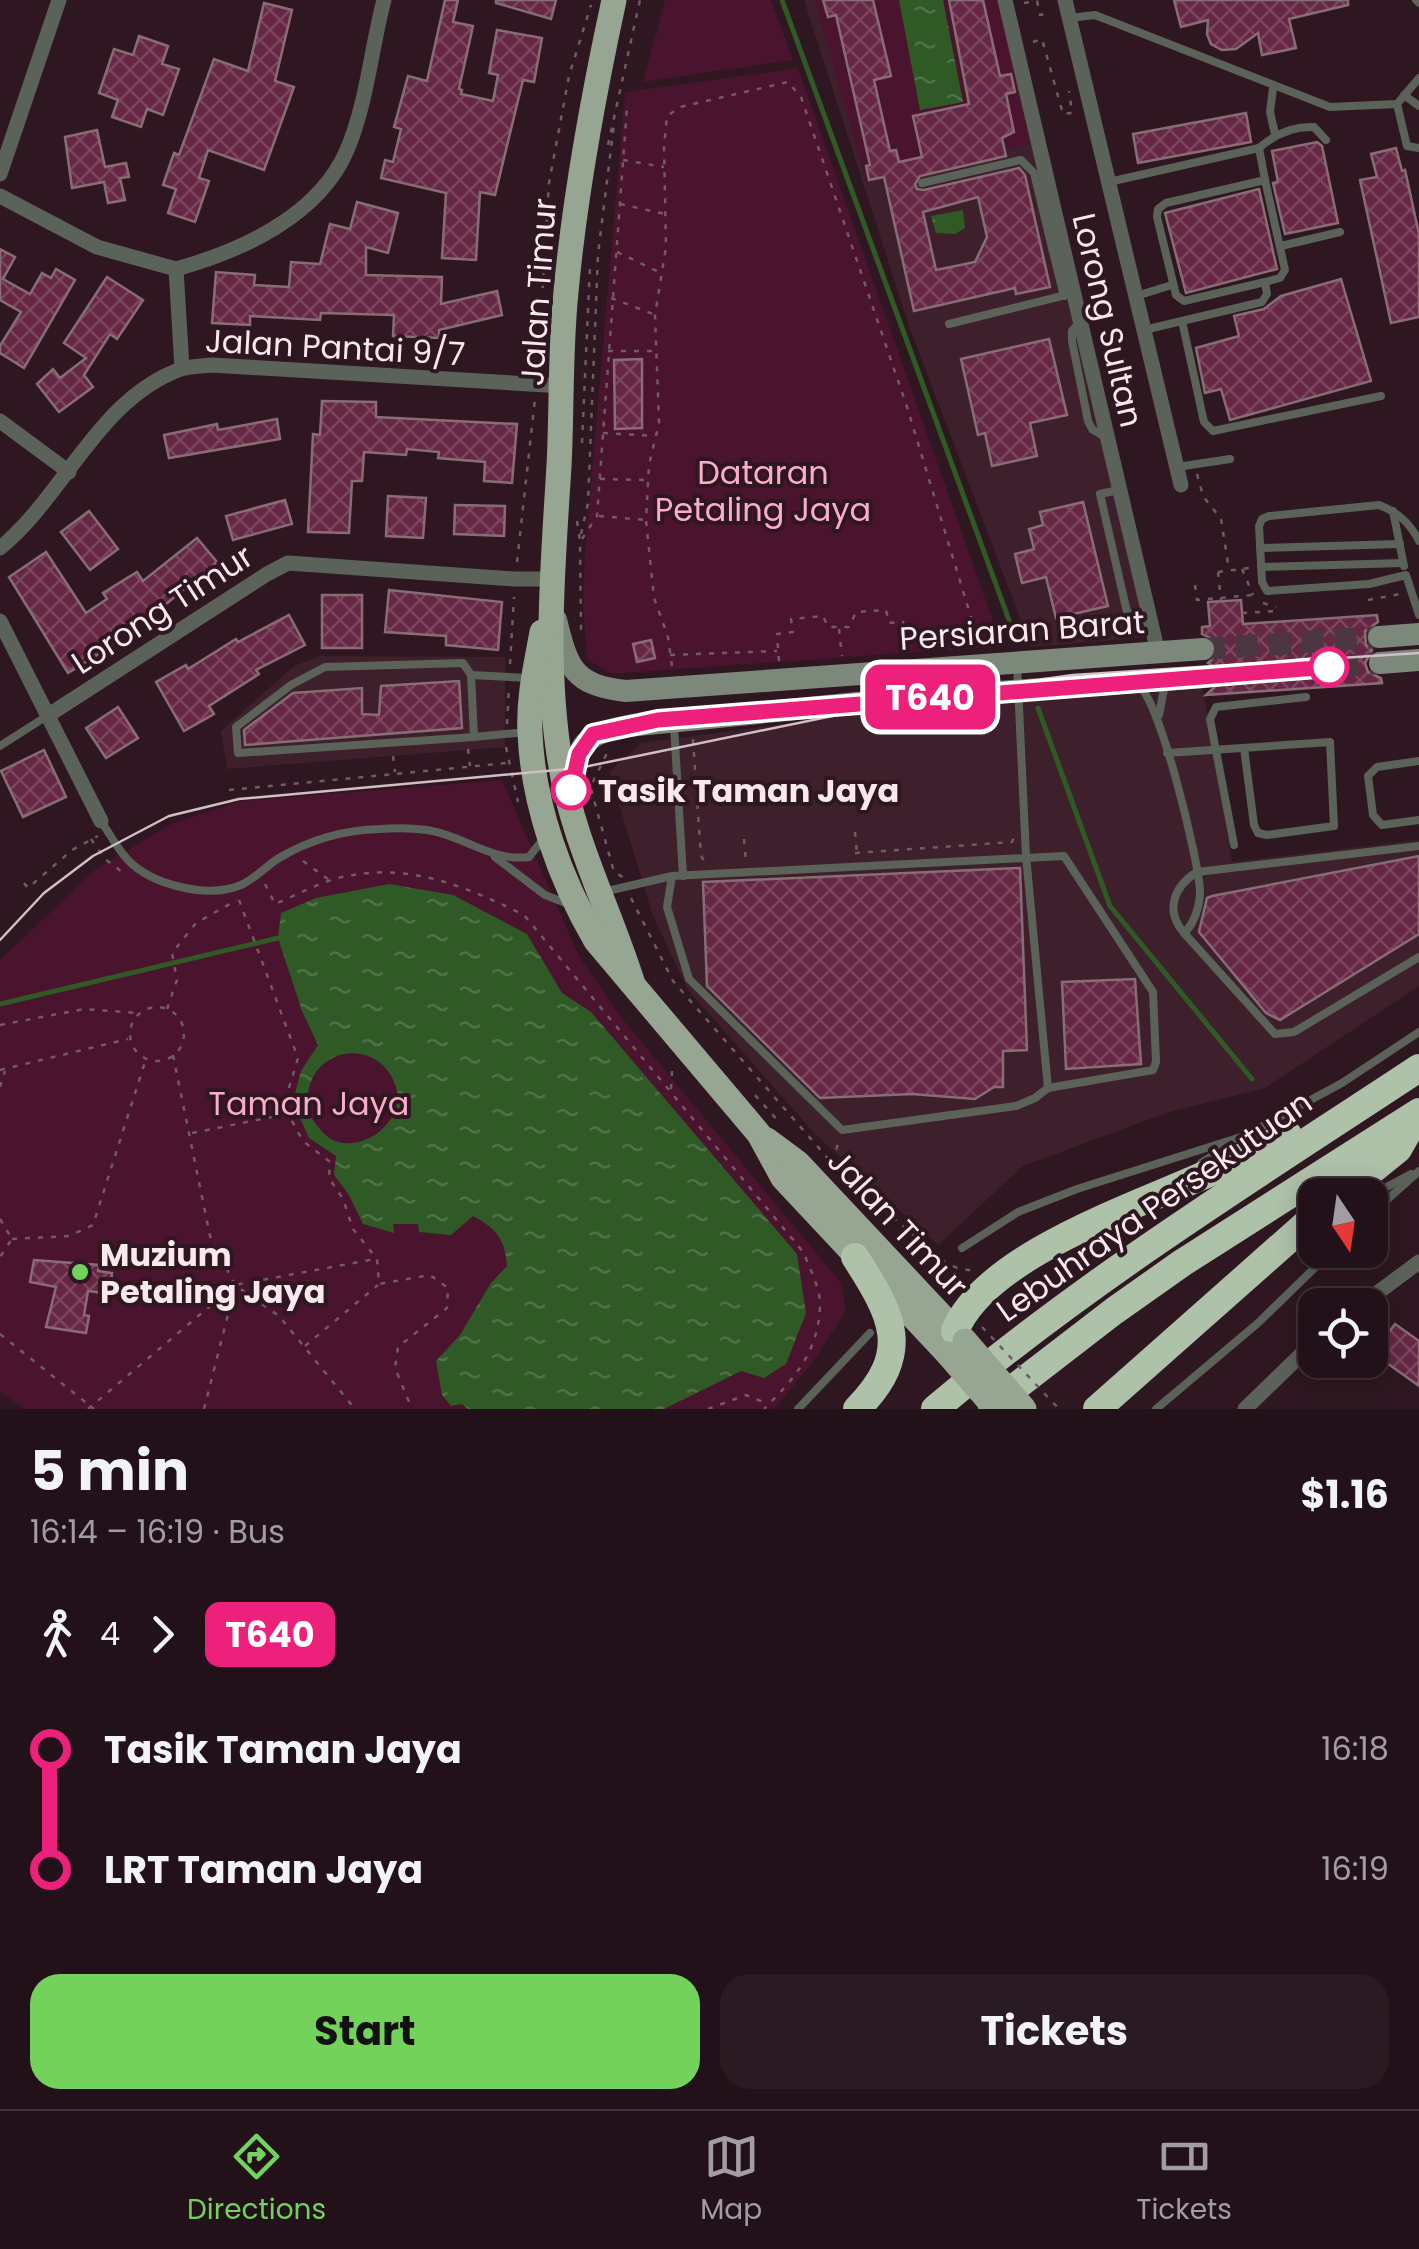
<!DOCTYPE html>
<meta charset="utf-8">
<style>
:root{--surface:#221118;--page:#2a1a21;--text:#f1f3f6;--muted:#a29da2;--line:#3f3137;--accent:#73d25c}
body{margin:0;font-family:Poppins,sans-serif;background:var(--page);color:var(--text);height:100vh;display:flex;flex-direction:column;font-size:38px;white-space:nowrap}
*{box-sizing:border-box;margin:0}
p{font-size:32px;color:var(--muted)}
.icon{flex:none;width:55px;height:55px;fill:none;stroke:currentColor;stroke-width:2;stroke-linecap:round;stroke-linejoin:round}
.map{position:relative;height:1409px;overflow:hidden}
.side{display:flex;flex-direction:column;background:var(--surface);flex:1}
.side>*{flex:none}
.badge{padding:0 20px;border-radius:15px;font-size:35px;line-height:65px}
.needle{width:65px;rotate:167deg}
.tools{position:absolute;left:1298px;top:1178px;display:grid;gap:20px}
.tools a{display:grid;place-items:center;width:90px;height:90px;border-radius:20px;background:var(--surface);box-shadow:0 5px 25px #0003,0 0 0 2px var(--line);font-size:50px}
.map>.badge{position:absolute;translate:-50% -50%;box-shadow:0 0 0 5px #fff}
.legs{display:flex;align-items:center;gap:15px;height:110px;padding:0 30px;font-size:32px}
.legs p{margin-inline-start:auto}
.head{display:flex;align-items:center;justify-content:space-between;height:170px;padding:0 30px}
h1{font-size:55px;font-weight:700;line-height:75px}
.cta{display:flex;gap:20px;margin-top:auto;padding:20px 30px}
.cta a{flex:1;height:115px;border-radius:30px;background:var(--accent);color:#111;font-size:40px;font-weight:700;line-height:115px;text-align:center}
.cta a+a{background:var(--page);color:var(--text)}
ul{padding:0 30px;list-style:none}
li{display:flex;align-items:center;gap:35px;height:120px;font-size:38px}
li i{display:grid;place-items:center;width:15px;height:100%;margin:0 12px;background:currentColor}
li i::after{content:'';width:25px;height:25px;margin:-12px;border:8px solid;border-radius:50%;background:var(--surface)}
li p{margin-inline-start:auto}
li:first-child i{background:linear-gradient(#0000 50%,currentColor 0)}
li:last-child i{background:linear-gradient(currentColor 50%,#0000 0)}
.tab-bar{display:flex;justify-content:space-around;align-items:center;height:140px;border-top:2px solid var(--line);background:var(--surface);font-size:28px;color:var(--muted)}
.tab-bar a{display:grid;justify-items:center;gap:5px}
.tab-bar .active{color:var(--accent)}
.map>svg:first-child{display:block}
</style>
<div class="map">
<svg width="1419" height="1409" viewBox="0 0 1419 1409">
<defs>
<pattern id="water-ripples" width="26" height="14" patternUnits="userSpaceOnUse" patternTransform="scale(2.5)"><rect width="26" height="14" fill="#2f5a25"/><path d="M2 4q2-2 4 0t4 0M15 11q2-2 4 0t4 0" fill="none" stroke="#4e7245"/></pattern>
<pattern id="building-cross-hatch" width="8" height="8" patternUnits="userSpaceOnUse" patternTransform="scale(2.5)"><rect width="8" height="8" fill="#652743"/><path d="M0 0l8 8M0 8l8-8" fill="none" stroke="#7c465e"/></pattern>
</defs>
<rect width="100%" height="100%" fill="#2e1720"/>
<g fill="#3d202c">
<polygon points="804,0 1000,0 1151,637 1031,647 909,326"/>
<polygon points="321,656 505,657 505,747 227,769 221,731 294,666"/>
<polygon points="1202,683 1232,862 1419,840 1419,986 1265,1088 1169,1112 1023,1166 938,1245 815,1134 688,990 653,916 609,772 641,743 917,706"/>
</g>
<g fill="#4a132e">
<polygon points="665,0 771,0 793,60 643,82"/>
<polygon points="815,0 997,0 1032,143 867,183"/>
<polygon points="798,68 1002,646 611,674 587,659 583,606 585,553 625,92"/>
<polygon points="502,780 579,956 621,1017 841,1283 846,1311 810,1366 774,1409 25,1409 0,1392 0,960 96,869 173,823 242,801"/>
</g>
<g fill="url(#water-ripples)">
<polygon points="899,0 943,0 963,102 920,110"/>
<polygon points="963,210 965,228 955,234 936,233 931,216"/>
<path d="M 389,884 L 453,895 L 527,934 L 562,993 L 591,1012 L 797,1254 L 806,1313 L 786,1364 L 764,1378 L 741,1371 L 664,1409 L 468,1409 L 462,1404 L 451,1406 L 442,1395 L 436,1361 L 460,1335 L 491,1283 L 507,1266 C 505,1239 497,1229 473,1216 L 451,1235 L 419,1232 L 418,1224 L 393,1224 L 394,1233 L 363,1224 L 349,1195 L 334,1175 L 336,1156 L 309,1138 L 300,1118 L 310,1116 C 317,1126 325,1138 338,1142 C 370,1150 405,1118 396,1087 C 381,1037 309,1043 307,1102 L 293,1101 L 301,1071 L 318,1045 L 302,1011 L 278,938 L 281,913 L 316,898 Z"/>
</g>
<g fill="none" stroke-linecap="round" stroke-linejoin="round">
<g stroke="#2f5a25" stroke-width="5">
<polyline points="782,0 1013,631"/>
<polyline points="1038,708 1110,906 1252,1079"/>
<polyline points="0,1004 278,938"/>
</g>
</g>
<g fill="url(#building-cross-hatch)" stroke="#886c76" stroke-width="2.5" fill-rule="evenodd">
<polygon points="445,0 458,0 453,22 473,26 459,89 462,90 461,94 493,101 498,75 489,73 497,30 542,38 534,82 523,80 495,195 480,192 476,260 442,258 446,193 381,178 385,160 393,162 401,129 394,127 408,76 427,81"/>
<polygon points="496,0 556,0 551,19 496,3"/>
<path d="M 823,0 L 873,0 L 891,76 L 874,80 L 890,151 L 896,150 L 899,162 L 922,157 L 913,116 L 969,104 L 949,0 L 983,0 L 1000,76 L 1011,74 L 1015,92 L 1006,94 L 1014,132 L 1002,138 L 1006,156 L 920,176 L 915,184 L 917,189 L 924,190 L 1019,168 L 1025,175 L 1050,287 L 1016,294 L 1015,288 L 914,311 L 884,177 L 869,180 L 866,166 L 870,165 L 836,15 L 828,17 ZM 978,197 L 987,237 L 975,262 L 936,270 L 923,212 Z"/>
<polygon points="1174,0 1348,0 1348,5 1289,19 1296,48 1262,55 1258,33 1236,49 1222,50 1211,44 1207,34 1208,20 1181,27"/>
<polygon points="264,3 292,10 275,81 294,87 264,170 208,150 199,178 209,181 195,222 168,213 176,189 163,185 174,153 179,155 214,59 248,71"/>
<polygon points="139,36 168,46 162,64 179,69 163,115 147,109 141,127 112,117 118,100 99,93 114,49 133,55"/>
<polygon points="1246,113 1251,142 1138,163 1133,134"/>
<polygon points="97,130 105,167 126,163 129,177 120,178 125,200 108,203 104,182 72,188 65,137"/>
<polygon points="1317,142 1322,146 1338,223 1285,234 1273,183 1278,182 1272,151"/>
<polygon points="1396,148 1402,171 1405,170 1419,234 1419,317 1391,323 1360,180 1377,177 1371,154"/>
<polygon points="1259,189 1277,269 1186,293 1165,213"/>
<polygon points="357,202 398,213 388,253 366,247 366,275 442,277 441,304 497,291 502,315 439,330 439,338 393,336 394,315 321,313 320,320 250,316 250,325 212,323 216,272 255,275 254,285 289,287 291,262 320,264 330,224 350,229"/>
<polygon points="0,249 15,257 3,279 30,294 42,273 51,278 56,269 75,280 24,368 0,353 0,346 21,312 0,300"/>
<polygon points="107,277 143,300 117,339 110,334 84,375 93,387 59,412 37,384 53,369 60,378 86,358 64,343"/>
<polygon points="1341,279 1371,381 1230,420 1221,389 1205,393 1196,348 1239,336 1234,316 1264,309 1281,296"/>
<polygon points="1049,339 1067,415 1030,423 1037,456 992,466 985,433 978,435 961,359"/>
<polygon points="642,359 642,428 615,429 614,360"/>
<polygon points="322,401 376,402 376,417 517,424 512,483 484,481 485,462 438,458 439,452 407,449 406,455 364,452 362,481 352,481 349,533 308,532 313,434 320,435"/>
<polygon points="277,419 280,439 169,458 164,435 217,424 218,430"/>
<polygon points="388,496 426,498 423,538 386,536"/>
<polygon points="285,500 292,524 233,540 226,516"/>
<polygon points="1083,502 1108,606 1056,618 1046,577 1022,583 1015,554 1034,549 1029,529 1043,525 1040,512"/>
<polygon points="455,505 505,506 504,536 454,534"/>
<polygon points="89,511 118,549 90,570 61,532"/>
<polygon points="197,538 217,562 160,609 110,640 113,645 68,673 9,577 46,552 86,613 107,599 103,593 137,572 143,581"/>
<polygon points="389,590 502,602 498,650 446,645 446,636 385,632"/>
<rect x="322" y="595" width="40" height="53"/>
<polygon points="1241,600 1243,624 1377,615 1378,622 1365,631 1366,645 1372,650 1365,663 1368,672 1381,678 1382,683 1206,695 1218,684 1220,677 1217,668 1208,663 1217,655 1216,641 1202,634 1202,627 1210,626 1208,602"/>
<polygon points="289,615 305,645 256,670 259,674 209,706 214,714 184,731 156,682 186,665 188,669 236,639 238,642"/>
<polygon points="651,640 655,658 637,662 633,644"/>
<polygon points="459,681 462,728 245,745 244,730 293,693 362,688 362,714 379,715 381,686"/>
<polygon points="118,707 138,738 106,758 86,728"/>
<polygon points="44,750 66,797 23,817 1,771"/>
<polygon points="1419,856 1419,934 1280,1020 1266,1013 1199,932 1207,898 1212,896"/>
<polygon points="1020,868 1027,1050 1003,1051 1003,1087 994,1087 975,1099 912,1094 820,1098 707,986 703,882"/>
<polygon points="1135,979 1141,1064 1066,1069 1062,982"/>
<polygon points="34,1260 99,1265 98,1271 112,1273 110,1294 88,1291 84,1315 89,1316 86,1333 46,1327 56,1287 30,1282"/>
<polygon points="1395,1324 1419,1341 1419,1386 1373,1353"/>
</g>
<g fill="none" stroke-linecap="round" stroke-linejoin="round">
<g stroke="#4c363f" stroke-width="22" stroke-dasharray="22 11" stroke-linecap="butt">
<polyline points="1203,649 1379,637"/>
<polyline points="1205,677 1380,663"/>
</g>
<g stroke="#715c64" stroke-width="2.5" stroke-dasharray="5 8" stroke-linecap="butt">
<polyline points="1024,3 1037,1 1040,15 1049,13"/>
<polyline points="1033,42 1042,39 1063,114 1072,113 1069,91"/>
<polyline points="608,145 640,0"/>
<polyline points="623,160 664,167"/>
<polyline points="620,204 665,214"/>
<polyline points="617,252 659,272"/>
<polyline points="611,298 653,314"/>
<polyline points="608,351 655,351"/>
<polyline points="538,366 549,183 569,76 591,5"/>
<polyline points="603,433 655,436"/>
<polyline points="582,443 590,266"/>
<polyline points="1197,474 1203,496 1221,519 1229,570"/>
<polyline points="600,479 647,480"/>
<polyline points="599,516 646,520"/>
<polyline points="577,521 580,541 581,633"/>
<polyline points="581,534 588,503 598,254 614,124"/>
<polyline points="582,539 597,516 627,107"/>
<polyline points="517,562 535,399"/>
<polyline points="1242,569 1253,595"/>
<polyline points="1218,572 1249,568"/>
<polyline points="1195,585 1197,600 1253,595"/>
<polyline points="1368,600 1400,594"/>
<polyline points="1263,603 1276,607"/>
<polyline points="1242,613 1276,611 1276,607"/>
<polyline points="839,629 842,656"/>
<polyline points="905,636 974,627 980,644"/>
<polyline points="670,655 777,651"/>
<polyline points="779,661 777,634 793,632 791,619 823,616 828,627 849,627 856,612 886,610 889,623 903,622 908,652"/>
<polyline points="510,664 514,597"/>
<polyline points="672,666 668,637 654,598 646,520 649,465 659,423 655,315 666,247 664,147 667,116 680,107 788,82 801,97 907,407 974,627"/>
<polyline points="507,724 509,687"/>
<polyline points="693,739 700,843 702,858 708,863"/>
<polyline points="506,747 518,802"/>
<polyline points="468,749 470,766"/>
<polyline points="393,756 395,772"/>
<polyline points="593,782 607,753"/>
<polyline points="591,789 614,872 623,877"/>
<polyline points="229,790 507,763"/>
<polyline points="855,832 857,854"/>
<polyline points="91,839 105,859 126,875"/>
<polyline points="744,839 746,862"/>
<polyline points="855,853 1012,842 1014,837"/>
<polyline points="303,861 329,880"/>
<polyline points="24,883 28,888 72,850 98,836"/>
<path d="M 265,884 L 275,904 C 297,895 323,880 347,876 C 411,863 467,887 524,915 L 804,1253 C 810,1270 821,1289 820,1307 C 818,1352 795,1378 764,1409"/>
<polyline points="631,898 673,981 832,1163 941,1260 957,1268 975,1271"/>
<polyline points="239,900 298,1058 288,1091 288,1114 303,1141 330,1162 329,1178 343,1199 353,1229 377,1259 379,1284 430,1275 448,1288 447,1308 398,1347 395,1368 412,1409"/>
<circle cx="157" cy="1034" r="27"/>
<polyline points="167,1009 177,980 172,953 196,923 237,900"/>
<polyline points="0,1025 84,1009 137,1013"/>
<polyline points="173,1055 210,1236 235,1285 279,1316 355,1409"/>
<polyline points="0,1070 128,1039"/>
<polyline points="0,1087 5,1071"/>
<polyline points="671,1089 672,1071"/>
<polyline points="755,1095 779,1122"/>
<polyline points="192,1133 287,1114"/>
<polyline points="832,1162 839,1141"/>
<polyline points="0,1219 12,1239 0,1257"/>
<polyline points="12,1239 69,1236 93,1225 146,1059"/>
<polyline points="0,1334 94,1409"/>
<polyline points="305,1346 378,1285"/>
<polyline points="88,1409 235,1285 375,1259"/>
<polyline points="204,1409 235,1287"/>
<polyline points="708,1409 746,1395 768,1404"/>
</g>
<g stroke="#5b6259" stroke-width="8">
<polyline points="1416,0 1419,3"/>
<polyline points="1069,18 1095,15 1330,107 1397,104 1419,78"/>
<polyline points="1273,88 1270,112 1275,134"/>
<polyline points="1404,95 1419,106"/>
<polyline points="1397,104 1407,146 1419,148"/>
<polyline points="1259,148 1265,180"/>
<path d="M 1109,182 L 1259,148 C 1275,134 1292,126 1314,127 L 1326,140"/>
<polyline points="922,183 1021,160 1034,173 1052,248 1062,245"/>
<polyline points="1281,246 1340,232"/>
<polyline points="1052,248 1064,296"/>
<polyline points="1136,296 1172,285"/>
<polyline points="1182,321 1204,422 1213,431 1381,396"/>
<polyline points="1079,323 1072,331 1072,341 1088,421 1092,429 1105,437"/>
<polyline points="949,324 1074,293"/>
<polyline points="1144,330 1262,302 1267,294 1265,282 1184,301 1176,295 1157,217 1158,209 1166,203 1265,180 1285,270 1280,278 1265,282"/>
<polyline points="1177,467 1230,459"/>
<polyline points="1119,490 1100,494 1127,612 1150,620"/>
<polyline points="1393,511 1404,566"/>
<path d="M 1419,541 C 1410,523 1398,512 1379,505 L 1269,516 L 1262,519 L 1259,526 L 1262,582 L 1267,591 L 1369,584 L 1406,575 L 1419,615"/>
<polyline points="1260,548 1400,544"/>
<polyline points="1261,567 1403,563"/>
<polyline points="1017,664 1026,856 1048,1088"/>
<polyline points="471,675 474,737 527,732"/>
<path d="M 1140,687 C 1161,705 1198,858 1200,890 C 1200,905 1195,923 1184,933 C 1165,911 1173,887 1197,872 L 1419,846"/>
<polyline points="1159,715 1165,684"/>
<polyline points="674,726 683,876"/>
<polyline points="474,737 238,753 236,727 291,685 325,667 463,663 471,675 529,678"/>
<polyline points="0,746 47,716"/>
<polyline points="1167,753 1330,742 1334,826 1267,835 1258,833 1254,825 1244,748"/>
<polyline points="1419,761 1377,767 1368,776 1373,815 1382,825 1419,820"/>
<path d="M 101,821 C 109,833 117,848 127,859 C 151,885 208,899 241,885 C 255,879 266,866 279,858 C 311,839 343,830 380,829 C 395,828 412,828 427,830 C 463,835 491,862 529,857 L 544,838"/>
<polyline points="1234,845 1210,719 1216,707 1306,697"/>
<polyline points="495,857 545,895 571,905"/>
<polyline points="603,892 672,876 1064,856 1153,992 1156,1062 1153,1070 1048,1088 1035,1098 1016,1106 842,1130 689,979 667,907 672,876"/>
<polyline points="1184,933 1275,1034 1294,1032 1419,957"/>
<polyline points="1201,1163 1231,1144"/>
<polyline points="1370,1196 1411,1174"/>
<polyline points="1370,1215 1419,1171"/>
<polyline points="962,1248 1018,1212 1077,1189 1244,1136 1342,1083 1419,1032"/>
<polyline points="798,1409 870,1333"/>
<polyline points="1156,1409 1258,1323 1333,1250"/>
</g>
<g stroke="#5b6259" stroke-width="15">
<polyline points="1005,0 1158,653"/>
<polyline points="1065,0 1181,485"/>
<polyline points="0,174 59,0"/>
<polyline points="0,196 97,247 176,269"/>
<path d="M 182,368 L 176,269 C 241,251 319,216 347,150 C 367,103 371,49 384,0"/>
<polyline points="0,421 69,472"/>
<path d="M 0,548 C 65,495 98,399 181,369 C 190,366 202,366 212,365 L 563,386"/>
<polyline points="0,621 101,821"/>
<polyline points="47,716 267,574 288,563 515,579 550,579"/>
<polyline points="1361,1305 1419,1262"/>
<polyline points="1245,1409 1315,1341"/>
</g>
<g stroke="#7c8879" stroke-width="22">
<path d="M 556,620 C 568,668 573,685 626,691 L 1203,649"/>
<polyline points="1379,637 1419,634"/>
<polyline points="1380,663 1419,660"/>
<path d="M 569,798 C 580,749 574,736 628,726 L 887,700 L 1205,677"/>
</g>
<g stroke="#96a692" stroke-width="25">
<path d="M 614,0 C 593,97 575,193 566,292 C 560,349 562,408 559,466 C 553,564 544,663 560,761 C 572,839 610,910 633,984"/>
<path d="M 542,632 C 536,665 528,699 530,733 C 533,805 560,879 596,941 L 759,1134 L 783,1178 L 948,1354"/>
<polyline points="767,1140 798,1163 965,1341"/>
</g>
<g stroke="#aec1a9" stroke-width="28">
<polyline points="1341,1195 1398,1149 1418,1114"/>
<path d="M 855,1257 C 893,1316 913,1352 857,1409"/>
<path d="M 955,1331 C 985,1255 1140,1205 1211,1172 C 1237,1160 1262,1147 1288,1135"/>
<polyline points="992,1405 1114,1311 1182,1263 1419,1112"/>
<path d="M 935,1409 C 1086,1281 1254,1177 1419,1068"/>
<polyline points="1097,1409 1315,1216"/>
</g>
<polyline stroke="#d1bfc5" stroke-width="2.5" points="0,940 44,893 93,856 169,816 239,799 579,768 949,692 1073,675 1419,653"/>
<g stroke="#715c64" stroke-width="2.5" stroke-dasharray="5 8" stroke-linecap="butt">
<polyline points="1218,572 1221,601"/>
<polyline points="982,1327 1059,1409"/>
</g>
<g stroke="#96a692" stroke-width="25">
<polyline points="965,1341 1024,1409"/>
<polyline points="948,1354 996,1409"/>
</g>
</g>
<g fill="none" stroke-linecap="round" stroke-linejoin="round">
<g stroke="#fff" stroke-width="22">
<polyline id="line-1" points="571,790 579,754 593,734 658,720 1329,667"/>
</g>
<use href="#line-1" stroke="#ed207b" stroke-width="15"/>
</g>
<g fill="#fff" stroke="#ed207b" stroke-width="5">
<circle cx="1329" cy="667" r="18"/>
<circle cx="571" cy="790" r="18"/>
</g>
<circle fill="#73d25c" stroke="#2e1720" stroke-width="4" cx="80" cy="1272" r="10"/>
<g text-anchor="middle" dominant-baseline="central" stroke-width="8" stroke-linejoin="round" paint-order="stroke">
<g font-size="32" fill="#f9e8ee" stroke="#2e1720">
<text transform="translate(538 292) rotate(-86)">Jalan Timur</text>
<text transform="translate(1108 320) rotate(77)">Lorong Sultan</text>
<text transform="translate(335 347) rotate(3)">Jalan Pantai 9/7</text>
<text transform="translate(162 609) rotate(-33)">Lorong Timur</text>
<text transform="translate(1022 630) rotate(-4)">Persiaran Barat</text>
<text transform="translate(1154 1206) rotate(-35)">Lebuhraya Persekutuan</text>
<text transform="translate(898 1223) rotate(47)">Jalan Timur</text>
</g>
<g font-size="32" fill="#fcaccb" stroke="#2e1720">
<text x="763" y="472">Dataran<tspan x="763" dy="37">Petaling Jaya</tspan></text>
<text x="309" y="1103">Taman Jaya</text>
</g>
<g font-size="32" font-weight="bold" fill="#f9e8ee" stroke="#2e1720" text-anchor="start">
<text x="598" y="790">Tasik Taman Jaya</text>
</g>
<g font-size="32" font-weight="bold" fill="#f9e8ee" stroke="#2e1720" text-anchor="start">
<text x="100" y="1254">Muzium<tspan x="100" dy="37">Petaling Jaya</tspan></text>
</g>
</g>
</svg>
<div class="tools">
<a><svg class="needle" viewBox="-14 -14 28 28"><path d="M0-13l5 13h-10z" fill="#e53935"/><path d="M0 13l5-13h-10z" fill="#a29da2"/></svg></a>
<a><svg class="icon" aria-label="locate" viewBox="0 0 24 24"><circle cx="12" cy="12" r="6"/><path d="M12 2v4M12 18v4M2 12h4M18 12h4"/></svg></a>
</div>
<b class="badge" style="left:930px;top:697px;background:#ed207b;color:#fff">T640</b>
</div>
<section class="side">
<div class="head"><div><h1>5 min</h1><p>16:14 – 16:19 · Bus</p></div><b>$1.16</b></div>
<div class="legs"><svg class="icon" aria-label="walk" viewBox="0 0 24 24"><circle cx="13" cy="4" r="2"/><path d="M13 8l-2 6 4 7M11 14l-3 7M7 12l3-4h3l4 4"/></svg>4<svg class="icon" aria-label="forward" viewBox="0 0 24 24"><path d="M9 5l7 7-7 7"/></svg><b class="badge" style="background:#ed207b;color:#fff">T640</b></div>
<ul>
<li><i style="color:#ed207b"></i><b>Tasik Taman Jaya</b><p>16:18</p></li>
<li><i style="color:#ed207b"></i><b>LRT Taman Jaya</b><p>16:19</p></li>
</ul>
<div class="cta"><a>Start</a><a>Tickets</a></div>
</section>
<nav class="tab-bar">
<a class="active"><svg class="icon" aria-label="directions" viewBox="0 0 24 24"><path d="M12 3l9 9-9 9-9-9zM9 14v-3h6M13 9l2 2-2 2"/></svg>Directions</a>
<a><svg class="icon" aria-label="map" viewBox="0 0 24 24"><path d="M3 6l6-2 6 2 6-2v14l-6 2-6-2-6 2zM9 4v14M15 6v14"/></svg>Map</a>
<a><svg class="icon" aria-label="tickets" viewBox="0 0 24 24"><path d="M3 7h18v10H3zM15 7v10"/></svg>Tickets</a>
</nav>
